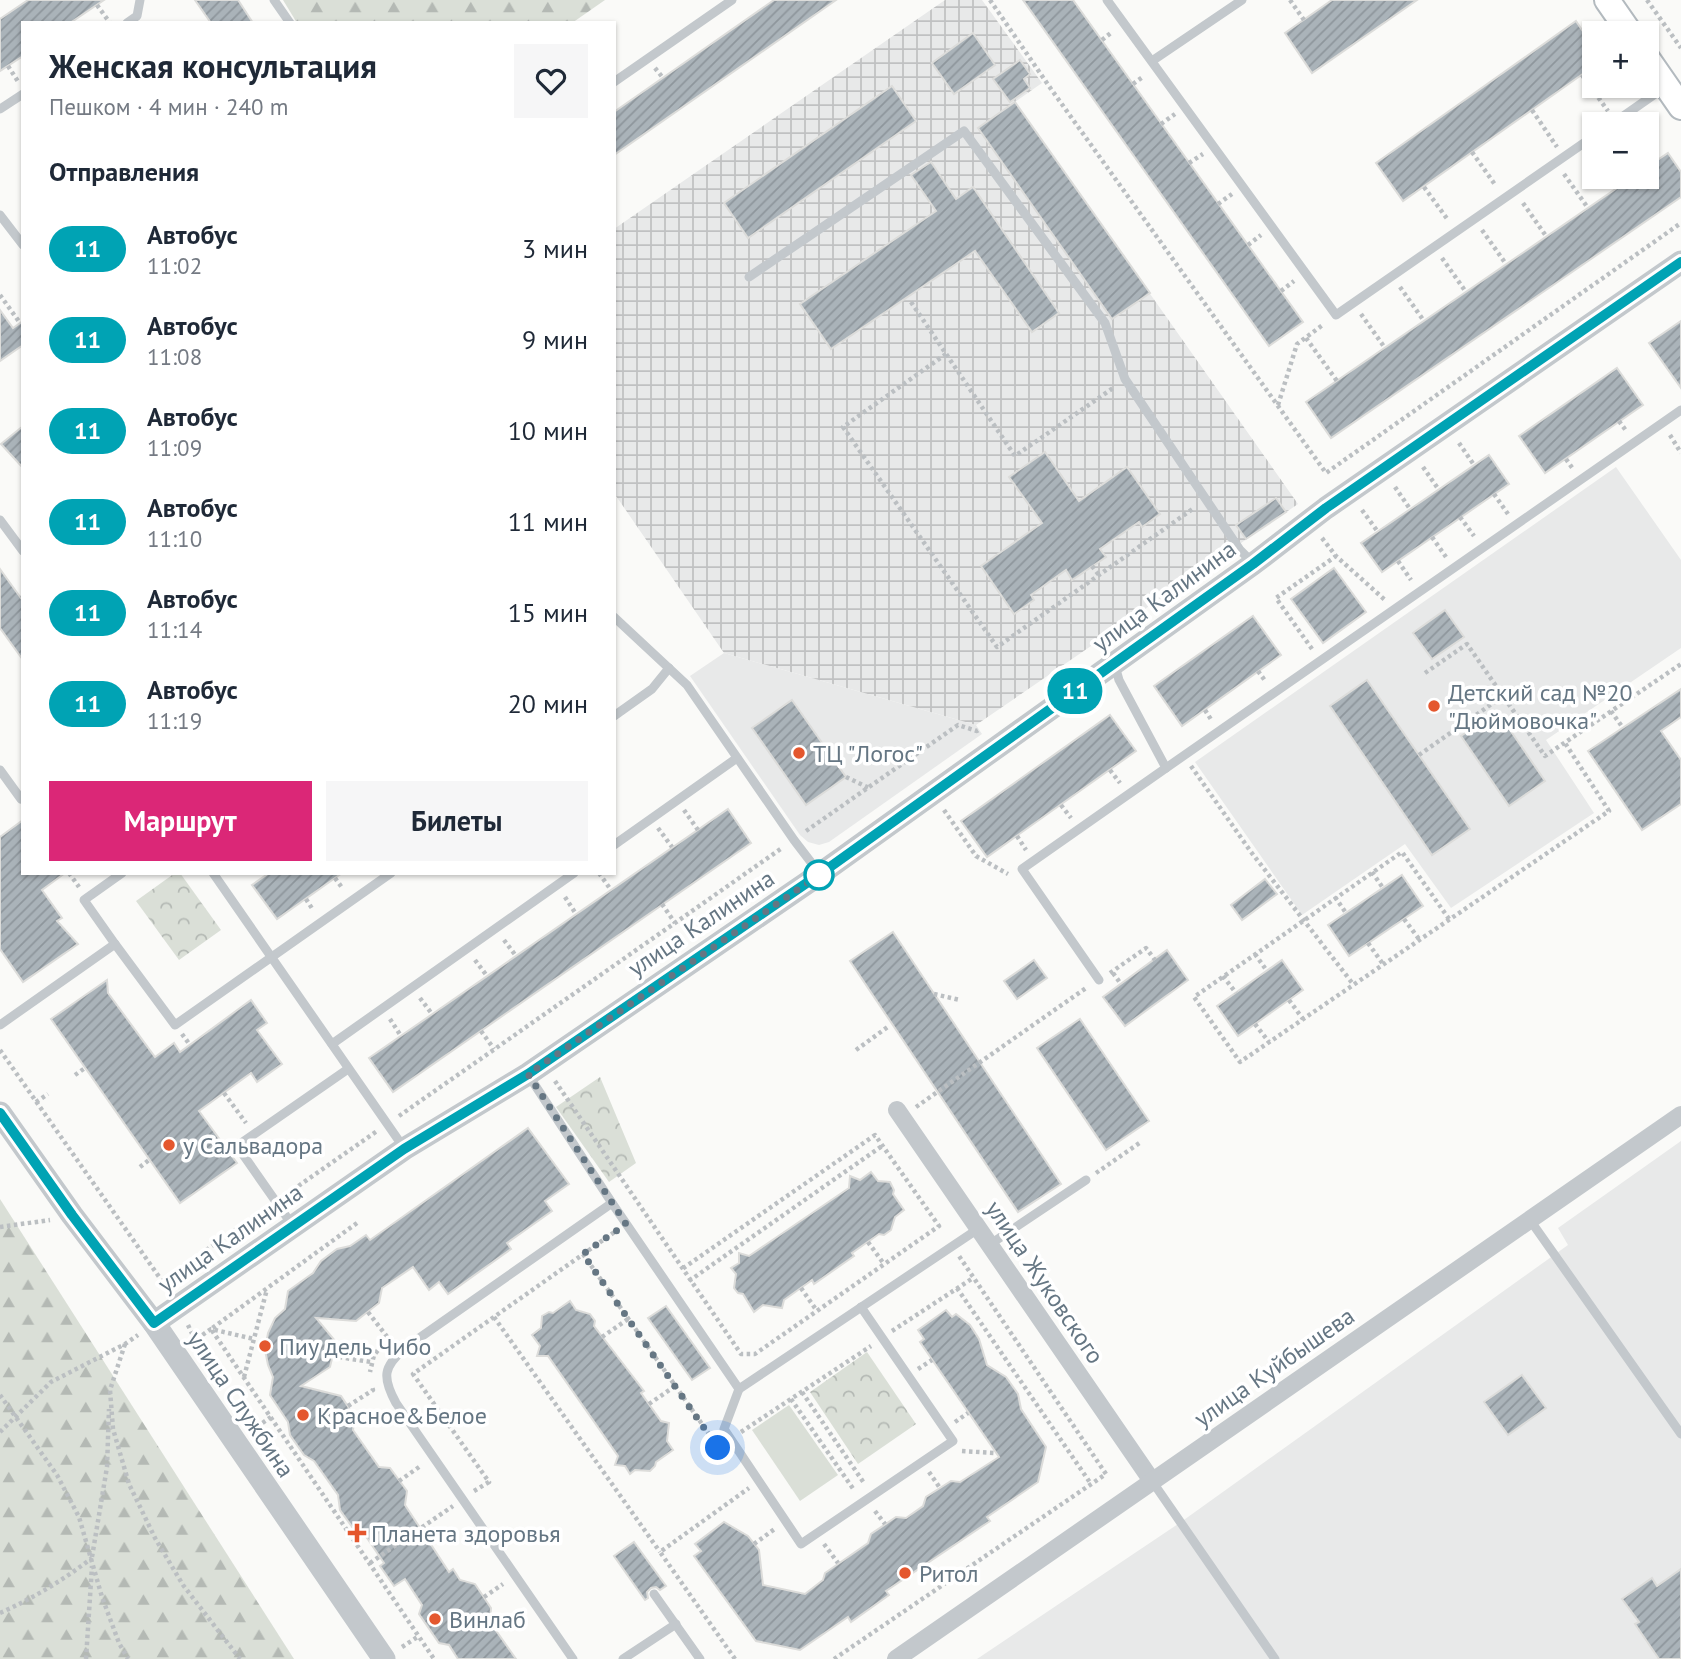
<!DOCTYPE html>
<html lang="ru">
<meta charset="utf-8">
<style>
:root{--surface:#fff;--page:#f6f6f7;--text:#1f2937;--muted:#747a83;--accent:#db2777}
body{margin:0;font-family:"PT Sans",sans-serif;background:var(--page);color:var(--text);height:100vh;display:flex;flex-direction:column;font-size:26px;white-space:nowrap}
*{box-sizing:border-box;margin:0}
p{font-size:23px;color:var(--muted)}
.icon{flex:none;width:38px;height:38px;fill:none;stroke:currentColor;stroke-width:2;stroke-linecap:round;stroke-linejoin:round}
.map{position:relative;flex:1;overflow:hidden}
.sheet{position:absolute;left:21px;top:21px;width:595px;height:854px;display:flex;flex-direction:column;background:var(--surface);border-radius:0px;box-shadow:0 2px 5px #0004}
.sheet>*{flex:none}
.badge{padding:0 14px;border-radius:23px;font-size:24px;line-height:46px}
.tools{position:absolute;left:1582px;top:21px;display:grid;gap:14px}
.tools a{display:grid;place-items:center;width:77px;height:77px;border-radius:0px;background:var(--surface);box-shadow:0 2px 5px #0004;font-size:35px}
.you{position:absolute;width:35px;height:35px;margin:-18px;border:5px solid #fff;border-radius:50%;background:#1a73e8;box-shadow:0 0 0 10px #1a73e833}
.map>.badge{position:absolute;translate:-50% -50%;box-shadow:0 0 0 4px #fff}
h2{padding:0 28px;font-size:26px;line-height:63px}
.round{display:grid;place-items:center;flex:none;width:74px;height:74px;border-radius:0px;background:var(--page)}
.summary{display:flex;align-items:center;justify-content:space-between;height:119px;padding:0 28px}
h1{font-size:33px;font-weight:700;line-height:52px}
.button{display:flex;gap:14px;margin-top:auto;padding:14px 28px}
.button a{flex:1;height:80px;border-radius:0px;background:var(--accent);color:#fff;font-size:28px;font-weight:700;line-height:80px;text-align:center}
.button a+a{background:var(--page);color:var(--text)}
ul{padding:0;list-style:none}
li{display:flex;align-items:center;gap:21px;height:91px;padding:0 28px}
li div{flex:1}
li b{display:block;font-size:26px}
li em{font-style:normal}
li .badge{min-width:77px;font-weight:700;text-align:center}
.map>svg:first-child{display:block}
</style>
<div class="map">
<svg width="1681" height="1659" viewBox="0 0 1681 1659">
<defs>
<pattern id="industrial-grid" width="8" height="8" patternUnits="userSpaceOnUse" patternTransform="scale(1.75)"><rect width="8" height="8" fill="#e8e9e9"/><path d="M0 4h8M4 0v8" fill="none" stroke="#c0c1c2"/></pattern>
<pattern id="forest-firs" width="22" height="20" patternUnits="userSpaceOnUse" patternTransform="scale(1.75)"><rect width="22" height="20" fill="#dadfd7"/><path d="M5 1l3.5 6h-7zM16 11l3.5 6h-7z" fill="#b4b9b4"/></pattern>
<pattern id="park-crowns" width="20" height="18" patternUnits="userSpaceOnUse" patternTransform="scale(1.75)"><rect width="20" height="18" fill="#dadfd7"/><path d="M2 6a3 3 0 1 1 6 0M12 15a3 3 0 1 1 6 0" fill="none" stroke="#b4b9b4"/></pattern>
<pattern id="building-hatch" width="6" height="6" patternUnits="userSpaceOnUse" patternTransform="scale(1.75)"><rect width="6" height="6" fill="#aab3b9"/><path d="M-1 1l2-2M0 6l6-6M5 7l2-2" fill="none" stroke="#8e969c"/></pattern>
</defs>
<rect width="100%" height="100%" fill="#fafaf8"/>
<g fill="#e8e9e9">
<polygon points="1616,467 1681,560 1681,648 1546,740 1594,813 1451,908 1405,844 1302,915 1195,762"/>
<polygon points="724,653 976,725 982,734 829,842 819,845 808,842 800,835 690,676"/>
<polygon points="1681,1141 1681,1659 977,1659 1181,1522 1568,1245 1558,1228"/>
</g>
<polygon fill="url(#industrial-grid)" points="945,0 982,0 1042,83 1015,102 1298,504 976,725 724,653 614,493 614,229"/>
<g fill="url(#forest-firs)">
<polygon points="283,0 605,0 572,23 297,23"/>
<polygon points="0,1199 294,1659 0,1659"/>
</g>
<g fill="url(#park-crowns)">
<polygon points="175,873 180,873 221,930 179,960 136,901"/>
<polygon points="600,1077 636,1163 609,1182 556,1107"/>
<polygon points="867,1352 916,1424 858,1464 810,1392"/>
</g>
<polygon fill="#dadfd7" points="789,1405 838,1475 800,1501 752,1430"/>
<g fill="url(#building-hatch)" stroke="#dcdcda" stroke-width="2">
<polygon points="28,0 104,0 70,23 23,23 23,56 0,71 0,19"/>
<polygon points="195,0 238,0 253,23 211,23"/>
<polygon points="774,0 836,0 614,155 614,112"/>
<polygon points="1023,0 1073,0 1303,322 1269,346"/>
<polygon points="1332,0 1417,0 1312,73 1285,33"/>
<polygon points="1576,21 1594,48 1594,66 1403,201 1376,163"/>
<polygon points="973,33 995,65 954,94 932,63"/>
<polygon points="1020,60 1030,74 1024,79 1030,88 1010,102 993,79"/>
<polygon points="892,86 916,121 748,238 724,203"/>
<polygon points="1015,102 1150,293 1112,319 978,128"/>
<polygon points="1668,153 1681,172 1681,197 1331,438 1306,402 1633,177 1647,177 1647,167"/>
<polygon points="931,162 956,199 973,187 1059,313 1032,332 975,251 831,349 800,304 936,211 911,175"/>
<polygon points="0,310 13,328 23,321 23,345 0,361"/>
<polygon points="1681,321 1681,388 1649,343"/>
<polygon points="1617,368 1643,405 1545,473 1519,436"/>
<polygon points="23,426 23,468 1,444"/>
<polygon points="1045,452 1079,501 1127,467 1160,514 1142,527 1139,522 1100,549 1106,557 1072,580 1066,570 1031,595 1034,600 1014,614 981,566 1042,523 1009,477"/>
<polygon points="1489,455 1509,484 1382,572 1361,543"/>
<polygon points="1276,498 1286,512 1246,539 1236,525"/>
<polygon points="1334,568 1366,612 1323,643 1291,599"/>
<polygon points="0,569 23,601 23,660 0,628"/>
<polygon points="1445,610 1464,637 1432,659 1413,633"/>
<polygon points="1253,616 1281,655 1182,726 1154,686"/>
<polygon points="1367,680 1470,829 1432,855 1330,706"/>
<polygon points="1681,689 1681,717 1661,731 1681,760 1681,804 1642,830 1588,751"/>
<polygon points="792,700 846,777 806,805 752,728"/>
<polygon points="1497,711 1545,781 1509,806 1461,736"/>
<polygon points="1110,715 1136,751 987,857 961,821"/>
<polygon points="728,809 751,843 393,1092 369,1058"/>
<polygon points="23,820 23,873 65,873 42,890 62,918 57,921 78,944 23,982 0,949 0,837"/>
<polygon points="269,873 342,873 277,919 252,885"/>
<polygon points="1402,875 1423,906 1349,956 1328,925"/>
<polygon points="1265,879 1277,894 1242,920 1231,905"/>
<polygon points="893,932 1061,1184 1018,1212 850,961"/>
<polygon points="1167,950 1188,980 1125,1026 1103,997"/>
<polygon points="1034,960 1047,978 1017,999 1004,981"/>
<polygon points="1282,960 1303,990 1238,1036 1217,1006"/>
<polygon points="107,980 108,993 155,1057 174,1043 180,1052 251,1000 267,1023 257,1030 282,1064 257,1082 251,1073 199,1111 237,1163 180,1203 51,1019"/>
<polygon points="1080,1019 1149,1121 1106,1150 1037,1048"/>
<polygon points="528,1128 569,1184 545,1201 552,1211 507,1243 511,1249 448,1294 439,1282 429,1290 413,1267 382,1288 379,1303 356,1321 316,1318 336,1342 330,1367 301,1386 341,1396 355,1417 353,1430 379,1467 390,1468 407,1491 405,1505 449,1572 453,1569 460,1580 475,1584 491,1608 490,1622 516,1659 458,1659 449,1645 439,1643 419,1614 422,1605 405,1579 394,1586 380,1566 384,1563 365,1535 355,1531 340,1510 338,1495 314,1461 304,1455 290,1435 288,1422 270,1395 273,1377 268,1365 265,1350 268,1333 275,1318 285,1309 288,1291 313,1273 321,1261 337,1249 350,1246 366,1235 370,1240"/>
<polygon points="871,1172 878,1181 890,1182 894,1190 893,1194 904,1210 895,1217 891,1230 884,1235 879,1234 852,1253 854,1256 814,1284 812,1280 784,1300 782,1308 763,1305 754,1312 743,1294 738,1293 734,1288 736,1274 731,1268 739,1263 739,1253 749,1256 849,1188 850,1176 860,1180"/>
<polygon points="570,1301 576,1310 590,1314 595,1321 594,1326 644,1391 641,1393 661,1421 669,1423 667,1441 673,1450 656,1462 655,1466 650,1471 635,1470 630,1474 625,1466 615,1465 618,1456 548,1356 537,1356 540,1346 532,1335 541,1328 542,1316 549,1312 553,1313"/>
<polygon points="666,1306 710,1368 692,1380 648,1318"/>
<polygon points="946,1310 952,1317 956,1314 970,1325 979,1339 987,1365 1006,1377 1018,1394 1021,1409 1046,1447 1038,1482 987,1517 990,1521 886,1591 889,1595 851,1622 848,1617 800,1650 756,1641 694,1556 701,1551 695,1544 724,1522 748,1536 759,1550 763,1585 805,1594 823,1580 825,1573 868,1543 871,1534 896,1517 906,1518 923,1506 926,1497 940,1488 951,1481 960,1482 999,1457 920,1342 924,1339 918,1330"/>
<polygon points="1522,1375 1546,1408 1508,1435 1484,1402"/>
<polygon points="634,1542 666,1586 660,1590 656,1587 651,1588 647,1592 648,1598 645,1600 614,1556"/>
<polygon points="1681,1569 1681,1659 1659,1659 1635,1624 1639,1622 1622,1599 1652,1578 1657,1586"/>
</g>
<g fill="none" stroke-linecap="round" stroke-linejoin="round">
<g stroke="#b3babf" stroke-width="28">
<g id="secondary">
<polyline points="1607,0 1630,33"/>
<polyline points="1647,58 1681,107"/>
</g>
</g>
<g stroke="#bbbfc2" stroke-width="4.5" stroke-dasharray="3.5 3.5" stroke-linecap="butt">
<polyline points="990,0 1051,89 1326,473 1681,223"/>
<polyline points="1290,0 1304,20"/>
<polyline points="1647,0 1681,48"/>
<polyline points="97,5 110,23"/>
<polyline points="1102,40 1112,32"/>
<polyline points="8,66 19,83"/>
<polyline points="655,68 663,78"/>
<polyline points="1582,75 1608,111"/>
<polyline points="1133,84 1144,76"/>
<polyline points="1532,110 1557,147"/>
<polyline points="1161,124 1175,114"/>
<polyline points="1472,152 1496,186"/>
<polyline points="1189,163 1203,154"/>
<polyline points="1564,174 1588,208"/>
<polyline points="1424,187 1448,220"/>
<polyline points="1523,203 1546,236"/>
<polyline points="1218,204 1232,194"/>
<polyline points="1482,230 1506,264"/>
<polyline points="1248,245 1261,235"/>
<polyline points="1442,258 1466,292"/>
<polyline points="1400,287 1424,321"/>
<polyline points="1281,291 1294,281"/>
<polyline points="0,295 20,323"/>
<polyline points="911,302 1015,456 1113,388"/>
<polyline points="1361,314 1385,348"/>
<polyline points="1306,338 1337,381"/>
<polyline points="946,354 843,427 997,647 1194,508"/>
<polyline points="1278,405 1297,344 1324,324"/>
<polyline points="1619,421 1627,432"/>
<polyline points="1670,435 1681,453"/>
<polyline points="1459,443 1474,465"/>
<polyline points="1566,459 1573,469"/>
<polyline points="1423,467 1439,490"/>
<polyline points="1395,487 1410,509"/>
<polyline points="1494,494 1508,514"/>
<polyline points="1362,510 1378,532"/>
<polyline points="1460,517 1474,536"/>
<polyline points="1432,537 1446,557"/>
<polyline points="1322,538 1336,556 1385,600"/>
<polyline points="1398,561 1411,580"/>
<polyline points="1092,566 1099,575"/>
<polyline points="21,598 23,597"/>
<polyline points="1312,649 1276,598 1336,556"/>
<polyline points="1258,671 1266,682"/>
<polyline points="1425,673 1467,644 1503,696"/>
<polyline points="1205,710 1212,721"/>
<polyline points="1611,711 1623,728"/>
<polyline points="1419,755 1503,696 1545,756 1681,664"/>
<polyline points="1191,766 1251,852 1353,984"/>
<polyline points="1110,770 1120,783"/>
<polyline points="846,777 869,788"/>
<polyline points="1061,805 1071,818"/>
<polyline points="684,810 698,830"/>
<polyline points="944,810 976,856 1008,874"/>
<polyline points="658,828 672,847"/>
<polyline points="806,831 958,725 977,731 980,729"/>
<polyline points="1017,836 1026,850"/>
<polyline points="1372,872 1383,888"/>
<polyline points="69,873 79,887"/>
<polyline points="599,873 611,890"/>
<polyline points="335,878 343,889"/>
<polyline points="565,897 576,914"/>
<polyline points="1335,897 1346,913"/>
<polyline points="306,899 313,910"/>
<polyline points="662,904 675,923"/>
<polyline points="1404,919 1419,939"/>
<polyline points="1449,919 1402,852 1194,997 1240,1062 1609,811 1565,743"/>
<polyline points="504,940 516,956"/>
<polyline points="1368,943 1383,964"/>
<polyline points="1255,954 1267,971"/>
<polyline points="475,960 487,976"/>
<polyline points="1110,973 1146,948 1155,960"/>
<polyline points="1113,973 1121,984"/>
<polyline points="1223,976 1236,993"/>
<polyline points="934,994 960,1000"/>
<polyline points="420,998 432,1014"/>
<polyline points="1289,1000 1303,1019"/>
<polyline points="390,1019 401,1036"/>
<polyline points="1255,1024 1269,1042"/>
<polyline points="481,1031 494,1049"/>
<polyline points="182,1034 190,1045"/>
<polyline points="0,1050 162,1281 265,1209"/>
<polyline points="856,1050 889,1026"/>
<polyline points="75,1075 85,1068"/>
<polyline points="555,1081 741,1354 755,1354 939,1226 875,1135 682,1269"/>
<polyline points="224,1093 246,1123"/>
<polyline points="36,1102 48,1094"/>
<polyline points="916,1107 1086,988"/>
<polyline points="399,1116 782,848"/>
<polyline points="140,1167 149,1160"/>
<polyline points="1096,1173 1141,1142"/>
<polyline points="287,1194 377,1131"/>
<polyline points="357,1223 211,1329 434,1659"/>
<polyline points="0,1227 50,1220"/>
<polyline points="868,1242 884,1264"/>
<polyline points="583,1254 709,1434"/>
<polyline points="689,1281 882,1146"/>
<polyline points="801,1288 817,1311"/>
<polyline points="957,1288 1091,1484"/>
<polyline points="368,1312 388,1338 374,1355 370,1372"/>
<polyline points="494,1317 660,1552"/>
<polyline points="188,1325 195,1340"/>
<polyline points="892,1331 973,1278"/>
<polyline points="602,1337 628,1319"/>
<polyline points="191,1343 211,1329 254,1339"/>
<polyline points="125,1344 110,1390 113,1429 129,1484 155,1538 183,1585 240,1659"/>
<polyline points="332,1356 371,1362"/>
<polyline points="918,1369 932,1360"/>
<polyline points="244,1377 267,1289"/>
<polyline points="802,1392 864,1483"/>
<polyline points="0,1395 57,1475 79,1517 102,1597 119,1643 128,1659"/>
<polyline points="791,1399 854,1490"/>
<polyline points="649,1404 675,1386"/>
<polyline points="348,1406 373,1390 372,1387"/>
<polyline points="955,1422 968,1413"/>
<polyline points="251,1431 271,1417"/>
<polyline points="0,1432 51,1382 125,1344 138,1335"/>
<polyline points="741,1432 871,1346"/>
<polyline points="962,1451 994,1453"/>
<polyline points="929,1472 940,1488"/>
<polyline points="399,1481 422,1465"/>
<polyline points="474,1491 489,1482 413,1374 616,1231"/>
<polyline points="875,1511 885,1524"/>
<polyline points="754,1544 776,1528"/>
<polyline points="824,1544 838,1563"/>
<polyline points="92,1557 107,1467 109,1409"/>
<polyline points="370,1563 453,1506"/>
<polyline points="484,1597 503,1584"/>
<path d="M 0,1613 C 34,1598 63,1580 92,1558"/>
<polyline points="402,1647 419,1636"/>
<polyline points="86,1659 92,1566"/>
<polyline points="735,1659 660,1552 749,1488"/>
<polyline points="834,1659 1106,1474 959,1256"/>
</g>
<g stroke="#c3c8cc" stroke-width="9">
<polyline points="274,0 290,23"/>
<polyline points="1107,0 1336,315 1594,136"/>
<polyline points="127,23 137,16 140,0"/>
<polyline points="1152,61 1242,0"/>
<polyline points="614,82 732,0"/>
<polyline points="0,109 23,94"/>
<polyline points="1612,124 1665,87"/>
<polyline points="0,215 23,245"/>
<polyline points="749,277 964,131 1105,323 1125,379 1240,550 1253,563"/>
<polyline points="0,520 23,551"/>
<polyline points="614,617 687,685 794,840 820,874"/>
<polyline points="1115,666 1119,680 1166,768 1681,410"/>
<polyline points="614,716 652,689 669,668"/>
<polyline points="0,770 21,799 23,798"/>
<polyline points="614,845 737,758"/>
<polyline points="213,873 404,1148"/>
<polyline points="115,944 84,900 122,873"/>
<polyline points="1099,980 1022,869 1166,768"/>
<polyline points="0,1025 115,944 175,1025 391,873"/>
<polyline points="332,1044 574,873"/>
<polyline points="529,1076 612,1203 739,1389 978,1229"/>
<polyline points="1530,1220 1681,1434"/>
<polyline points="293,1226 237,1146 348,1069"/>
<polyline points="989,1245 1086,1180"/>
<polyline points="739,1389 724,1429 801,1544 953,1441 861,1307"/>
<polyline points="1152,1481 1275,1659"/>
<polyline points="654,1594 700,1659"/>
<path d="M 573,1659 L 396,1403 C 382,1377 383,1367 405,1348 L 612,1203"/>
<polyline points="623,1659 676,1624"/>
</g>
<g stroke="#c3c8cc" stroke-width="18">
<polyline points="897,1110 1152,1481"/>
<polyline points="896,1659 1681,1115"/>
</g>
<g stroke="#c3c8cc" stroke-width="23">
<polyline points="0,1113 72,1215 154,1323 384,1659"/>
<polyline points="154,1323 404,1149 528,1074 820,874 1253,564 1326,508 1681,262"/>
</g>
<use href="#secondary" stroke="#fff" stroke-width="24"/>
</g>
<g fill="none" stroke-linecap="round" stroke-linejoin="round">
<g stroke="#fff" stroke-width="16">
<polyline id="line" points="0,1113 72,1215 154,1323 404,1149 528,1074 830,867 1253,564 1326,508 1681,262"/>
</g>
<use href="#line" stroke="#00a3b4" stroke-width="10"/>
<polyline stroke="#657683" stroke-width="7" stroke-dasharray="0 12.6" points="718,1448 583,1254 626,1224 528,1074 819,875"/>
</g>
<g fill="#e4572e" stroke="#fff" stroke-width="2.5">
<circle cx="1434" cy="706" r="7"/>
<circle cx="799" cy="753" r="7"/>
<circle cx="169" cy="1145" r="7"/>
<circle cx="265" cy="1346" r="7"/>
<circle cx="303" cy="1415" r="7"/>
<path d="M353.5 1522.5h7v7h7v7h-7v7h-7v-7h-7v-7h7z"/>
<circle cx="905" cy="1573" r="7"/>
<circle cx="435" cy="1619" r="7"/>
</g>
<circle fill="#fff" stroke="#00a3b4" stroke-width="3.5" cx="819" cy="875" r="14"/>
<g text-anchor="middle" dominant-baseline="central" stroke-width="7" stroke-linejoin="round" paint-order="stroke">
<g font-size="24" fill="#657683" stroke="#fff">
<text transform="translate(1164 596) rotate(-36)">улица Калинина</text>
<text transform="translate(701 923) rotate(-34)">улица Калинина</text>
<text transform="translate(230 1238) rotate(-35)">улица Калинина</text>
<text transform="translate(1045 1282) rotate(56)">улица Жуковского</text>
<text transform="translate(1274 1367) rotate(-35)">улица Куйбышева</text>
<text transform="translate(241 1404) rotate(56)">улица Службина</text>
</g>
<g font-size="24" fill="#657683" stroke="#fff" text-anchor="start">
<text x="1448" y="692">Детский сад №20<tspan x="1448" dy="28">"Дюймовочка"</tspan></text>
<text x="813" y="753">ТЦ "Логос"</text>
<text x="183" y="1145">у Сальвадора</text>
<text x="279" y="1346">Пиу дель Чибо</text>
<text x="317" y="1415">Красное&amp;Белое</text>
<text x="371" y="1533">Планета здоровья</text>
<text x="919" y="1573">Ритол</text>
<text x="449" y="1619">Винлаб</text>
</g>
</g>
</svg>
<div class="tools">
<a>+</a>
<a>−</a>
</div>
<div class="you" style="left:718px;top:1448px"></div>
<b class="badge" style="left:1075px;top:691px;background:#00a3b4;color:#fff">11</b>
<section class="sheet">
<div class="summary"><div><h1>Женская консультация</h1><p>Пешком · 4 мин · 240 m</p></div><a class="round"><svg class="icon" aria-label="heart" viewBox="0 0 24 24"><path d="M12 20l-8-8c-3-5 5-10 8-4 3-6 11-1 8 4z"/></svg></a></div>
<h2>Отправления</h2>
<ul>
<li><span class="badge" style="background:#00a3b4;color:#fff">11</span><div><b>Автобус</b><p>11:02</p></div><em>3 мин</em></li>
<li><span class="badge" style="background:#00a3b4;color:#fff">11</span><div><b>Автобус</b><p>11:08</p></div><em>9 мин</em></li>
<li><span class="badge" style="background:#00a3b4;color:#fff">11</span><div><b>Автобус</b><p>11:09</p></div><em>10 мин</em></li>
<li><span class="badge" style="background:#00a3b4;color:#fff">11</span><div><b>Автобус</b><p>11:10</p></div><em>11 мин</em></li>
<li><span class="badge" style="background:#00a3b4;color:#fff">11</span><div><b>Автобус</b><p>11:14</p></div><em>15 мин</em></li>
<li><span class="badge" style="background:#00a3b4;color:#fff">11</span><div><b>Автобус</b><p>11:19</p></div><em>20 мин</em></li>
</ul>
<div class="button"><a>Маршрут</a><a>Билеты</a></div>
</section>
</div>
